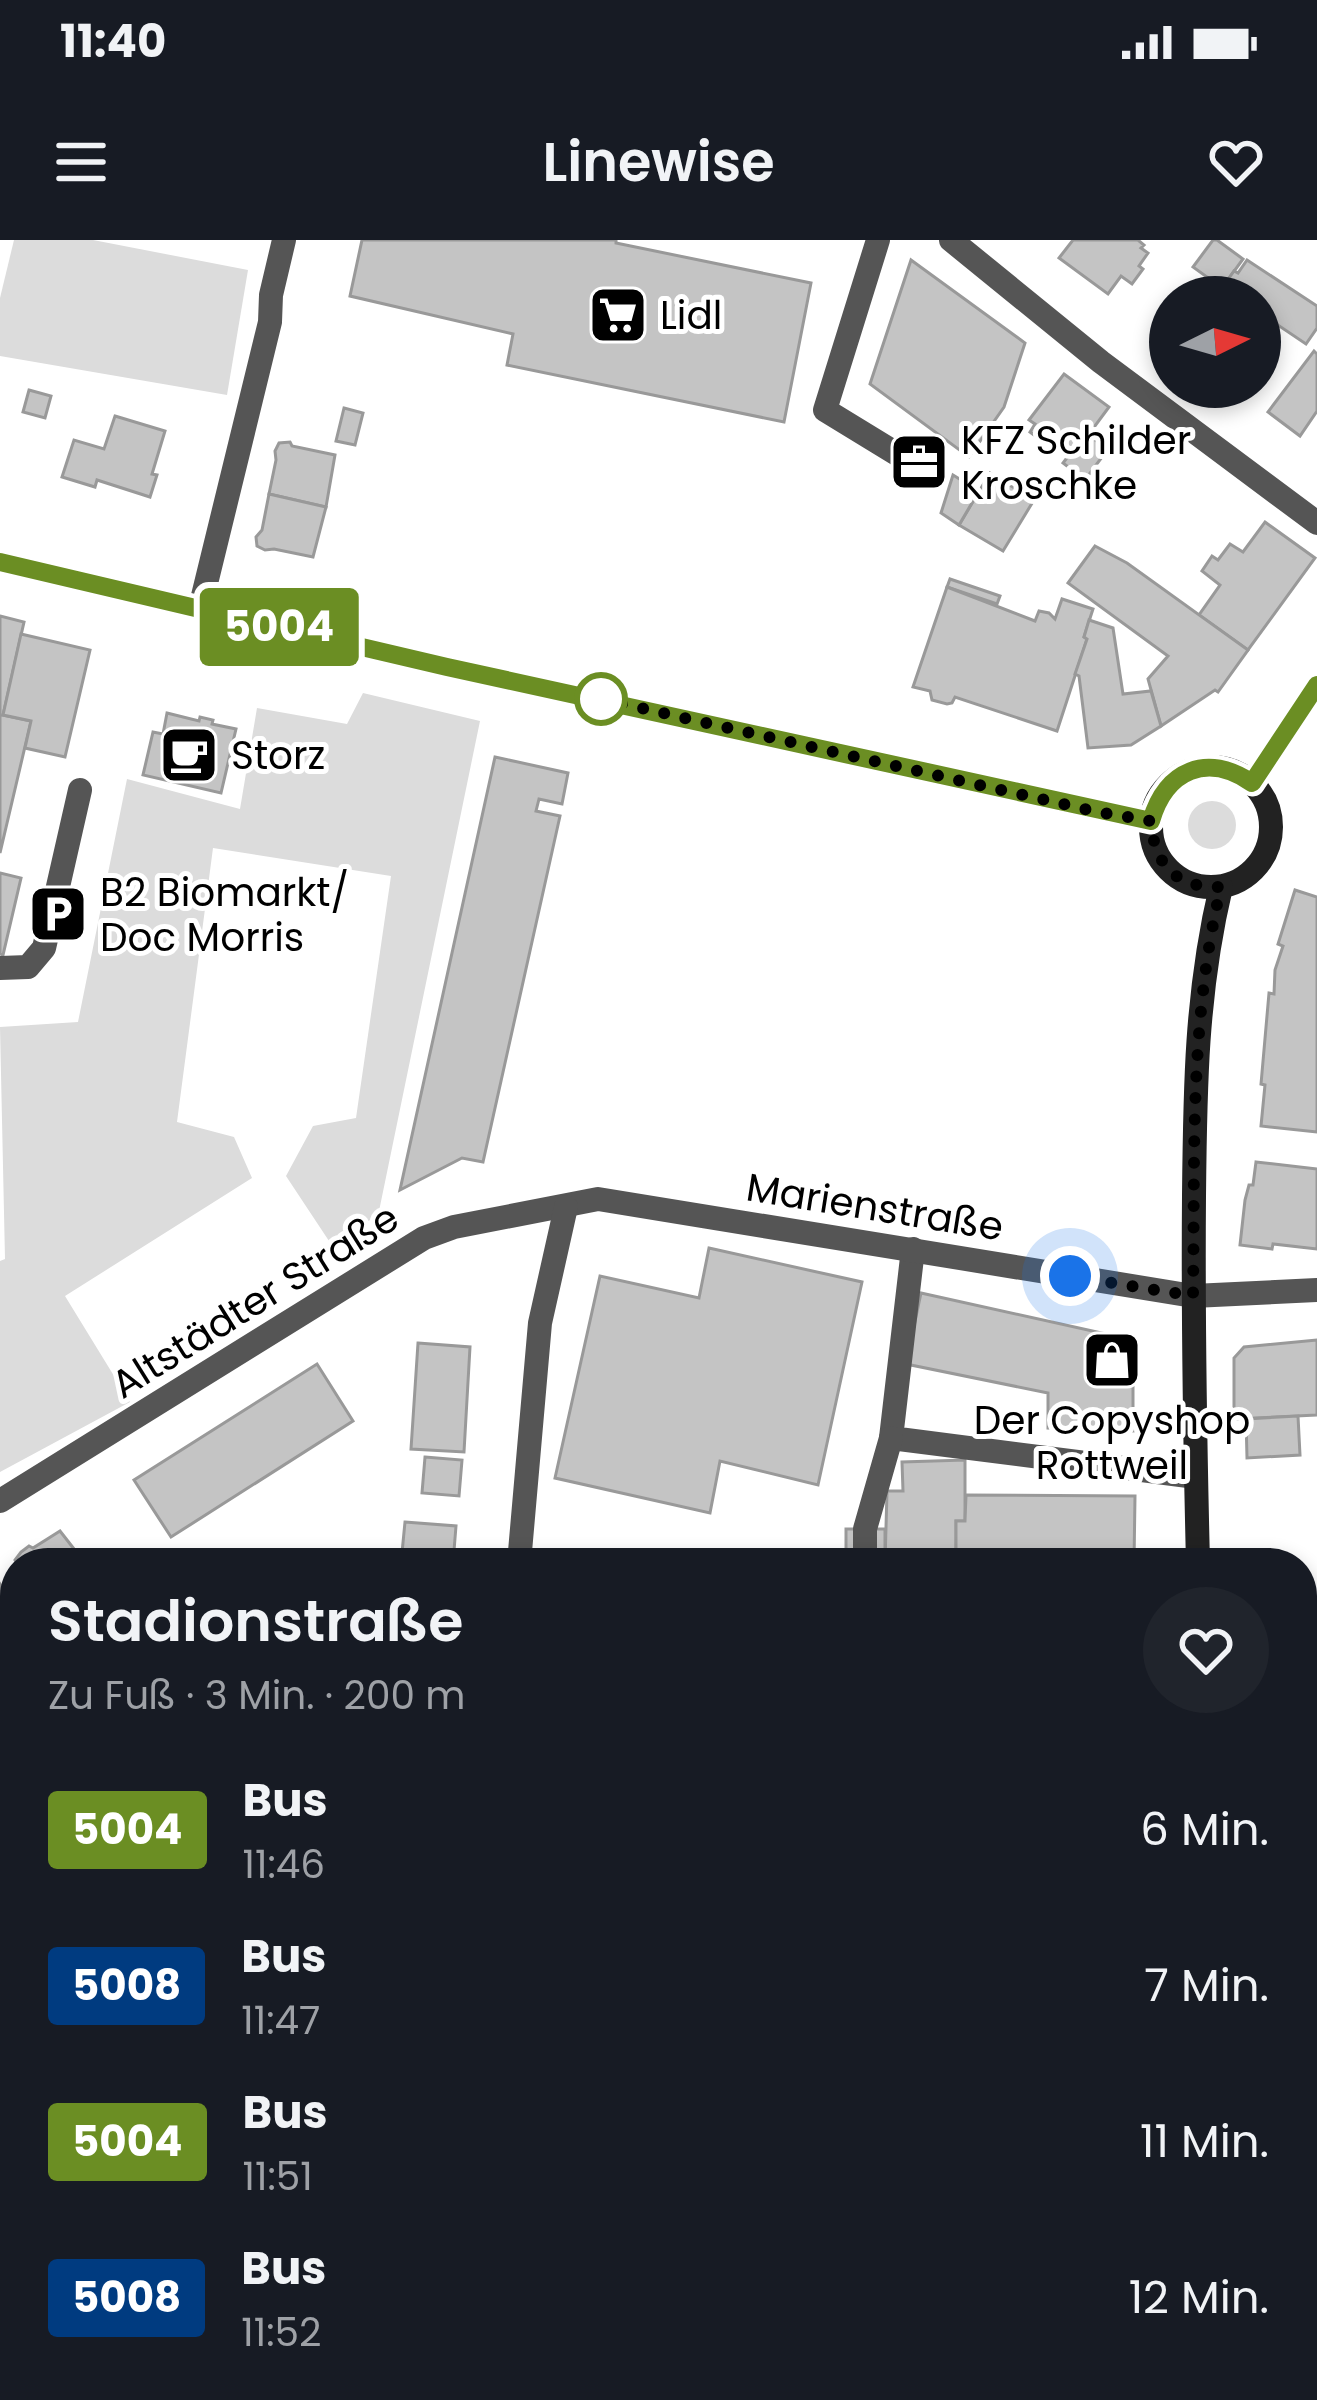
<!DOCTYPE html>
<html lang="de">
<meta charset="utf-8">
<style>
:root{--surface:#171b24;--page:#20242c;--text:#f1f3f6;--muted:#9ea1a6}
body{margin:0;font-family:Poppins,sans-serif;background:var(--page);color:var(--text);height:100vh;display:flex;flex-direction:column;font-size:45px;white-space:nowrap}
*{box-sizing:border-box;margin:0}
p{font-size:39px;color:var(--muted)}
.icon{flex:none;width:66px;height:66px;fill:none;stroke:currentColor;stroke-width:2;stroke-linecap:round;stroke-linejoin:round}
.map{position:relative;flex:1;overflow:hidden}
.panel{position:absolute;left:0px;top:1308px;width:1317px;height:852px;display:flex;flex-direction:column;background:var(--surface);border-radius:48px 48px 0 0;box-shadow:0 6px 18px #0003}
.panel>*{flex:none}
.badge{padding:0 24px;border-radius:9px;font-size:42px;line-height:78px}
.needle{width:78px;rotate:85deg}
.fabs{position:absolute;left:1149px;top:36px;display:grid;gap:24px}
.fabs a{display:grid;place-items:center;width:132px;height:132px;border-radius:50%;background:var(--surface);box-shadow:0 6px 18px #0003;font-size:60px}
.you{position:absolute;width:60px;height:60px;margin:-30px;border:9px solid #fff;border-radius:50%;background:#1a73e8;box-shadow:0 0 0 18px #1a73e833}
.map>.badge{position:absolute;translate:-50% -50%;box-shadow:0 0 0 6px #fff}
.round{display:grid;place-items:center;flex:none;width:126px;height:126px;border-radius:63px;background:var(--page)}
.summary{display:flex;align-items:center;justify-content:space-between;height:204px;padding:0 48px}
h1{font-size:57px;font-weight:600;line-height:90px}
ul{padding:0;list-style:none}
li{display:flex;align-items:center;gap:36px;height:156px;padding:0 48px}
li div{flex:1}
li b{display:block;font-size:45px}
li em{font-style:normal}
li .badge{min-width:132px;font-weight:700;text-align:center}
.status{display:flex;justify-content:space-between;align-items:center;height:84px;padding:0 60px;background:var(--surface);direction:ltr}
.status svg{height:33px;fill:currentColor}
header{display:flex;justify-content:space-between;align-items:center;height:156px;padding:0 48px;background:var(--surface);font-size:54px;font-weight:600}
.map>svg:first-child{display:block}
</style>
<div class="status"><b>11:40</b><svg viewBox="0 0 49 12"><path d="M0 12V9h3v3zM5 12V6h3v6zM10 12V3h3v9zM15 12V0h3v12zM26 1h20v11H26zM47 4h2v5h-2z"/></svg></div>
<header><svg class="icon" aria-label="menu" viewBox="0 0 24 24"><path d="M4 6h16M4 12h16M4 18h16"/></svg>Linewise<svg class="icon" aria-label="heart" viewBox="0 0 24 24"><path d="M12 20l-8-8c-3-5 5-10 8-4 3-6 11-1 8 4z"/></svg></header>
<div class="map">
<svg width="1317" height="2160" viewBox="0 0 1317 2160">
<rect width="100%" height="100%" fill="#fff"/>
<g fill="#dcdcdc">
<polygon points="14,0 93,0 248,30 227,155 0,116 0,58"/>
<polygon points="363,453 480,481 378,976 329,1001 286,936 313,886 356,878 391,636 213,608 177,882 234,897 252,938 65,1056 130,1162 0,1232 0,1021 5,1019 0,787 78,782 127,539 240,569 257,468 347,484"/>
<circle cx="1212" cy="585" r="24"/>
</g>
<g fill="#c4c4c4" stroke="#999" stroke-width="3">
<polygon points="362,0 616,0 616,3 811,43 784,182 507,125 513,94 350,56"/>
<polygon points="1073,0 1138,0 1144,5 1141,8 1148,13 1139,26 1143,29 1132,44 1121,36 1108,54 1059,18"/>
<polygon points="1213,0 1217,0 1243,19 1222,48 1193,27"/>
<polygon points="911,20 1025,103 1004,167 969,217 870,144"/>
<polygon points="1247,20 1317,66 1317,88 1306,104 1260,73 1260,57 1236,57 1222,48 1234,31 1238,33"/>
<polygon points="1314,111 1317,114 1317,171 1300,196 1268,172"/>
<polygon points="1064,134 1109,167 1075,213 1059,201 1053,209 1030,192 1035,184 1029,180"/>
<polygon points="29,150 51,156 45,178 23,172"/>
<polygon points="344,168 363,173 355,205 336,201"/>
<polygon points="115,176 165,191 152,234 157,235 150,257 97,240 95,247 62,237 74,200 104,209"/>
<polygon points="1088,195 1108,209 1085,240 1063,223 1072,211 1075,213"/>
<polygon points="290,202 292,206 335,215 326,267 269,254 276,220 275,211 279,203"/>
<polygon points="990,233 1034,260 1003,311 959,285"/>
<polygon points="953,235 979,251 959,285 941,273"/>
<polygon points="269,254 326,267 313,317 274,309 265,310 257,306 256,297 262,290"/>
<polygon points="1265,282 1315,318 1248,410 1199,375 1220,345 1202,331 1212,316 1218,320 1230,304 1243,312"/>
<polygon points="1095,306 1127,323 1248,410 1218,452 1215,450 1161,486 1148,439 1168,416 1068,343"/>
<polygon points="950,339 1000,356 997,364 947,347"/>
<polygon points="947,347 1035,381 1039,371 1049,373 1055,379 1062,359 1093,369 1084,397 1087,399 1057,491 955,457 952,463 947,464 932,460 930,451 913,447"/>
<polygon points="0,376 24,382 3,475 31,481 0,613"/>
<polygon points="1089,380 1113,388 1123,454 1151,451 1161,486 1131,505 1088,508 1079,436 1075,434 1087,399 1084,397"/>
<polygon points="21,394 90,410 65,517 25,508 31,481 3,475"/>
<polygon points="167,473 199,481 200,477 213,480 212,484 236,489 221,553 143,535 153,492 163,494"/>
<polygon points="495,517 568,533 562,564 539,559 536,571 560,576 483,922 462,918 400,950"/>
<polygon points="0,633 21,638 3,715 0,714"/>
<polygon points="1295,650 1317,657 1317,892 1261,886 1265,845 1261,844 1269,753 1274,754 1275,730 1283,706 1278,704"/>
<polygon points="1256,922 1317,929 1317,1009 1273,1004 1272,1009 1240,1005 1245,960 1249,945 1253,945"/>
<polygon points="709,1008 862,1042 818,1245 720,1221 710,1273 555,1238 600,1036 699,1058"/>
<polygon points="921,1053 1133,1100 1133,1191 1048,1188 1048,1153 906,1124"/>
<polygon points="1317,1100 1317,1175 1234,1179 1234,1118 1244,1107"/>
<polygon points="418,1103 470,1107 464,1212 411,1209"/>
<polygon points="317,1124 353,1181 171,1297 134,1240"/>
<polygon points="1298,1176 1300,1215 1247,1218 1246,1179"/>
<polygon points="425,1217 462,1220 459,1256 422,1253"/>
<polygon points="965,1220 965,1281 956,1281 956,1323 885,1323 887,1251 903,1251 902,1222"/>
<polygon points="966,1255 1135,1256 1134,1323 956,1323 956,1281 965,1281"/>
<polygon points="405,1282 456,1286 453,1323 401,1323"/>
<rect x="846" y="1289" width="39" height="34"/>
<polygon points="60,1291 85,1323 17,1323 15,1320 21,1312 29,1306 33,1308"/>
<polygon points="0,1344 15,1367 15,1393 9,1397 13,1403 0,1411"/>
<rect x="1302" y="1363" width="15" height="74"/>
<polygon points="1317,1540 1317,1624 1302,1624 1303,1541"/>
<polygon points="0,1592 15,1598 15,1675 0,1669"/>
<rect x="1302" y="1668" width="15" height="93"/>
<rect x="1302" y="1761" width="15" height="13"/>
<polygon points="15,1797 15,1828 5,1824"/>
<polygon points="1302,1799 1314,1799 1314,1847 1302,1885"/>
<polygon points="1314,1847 1317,1848 1317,1895 1302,1890"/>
<polygon points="0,1851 15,1856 15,1880 4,1910 0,1908"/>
<polygon points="1302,1890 1314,1894 1314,1909 1302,1910"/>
<polygon points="145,2145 162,2145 157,2160 139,2160"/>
<polygon points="565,2145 601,2145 602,2158 565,2149"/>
<polygon points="753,2145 859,2145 857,2154 861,2160 745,2160 742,2156 751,2151"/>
<polygon points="973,2145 997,2145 994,2156 972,2150"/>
<rect x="1080" y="2145" width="55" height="4"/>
</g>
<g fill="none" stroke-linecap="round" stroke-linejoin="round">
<g stroke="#555" stroke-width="24">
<polyline points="0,728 28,727 44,708 80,550"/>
<polyline points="913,1009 891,1198 1196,1237"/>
<polyline points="865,1323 865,1289 891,1198"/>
<polyline points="0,2156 16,2160"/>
</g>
<g stroke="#555" stroke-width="24">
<polyline points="878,0 825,170 897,214"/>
<polyline points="951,0 1101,122 1317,283"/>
<polyline points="200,368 270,82 271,55 284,0"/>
<polyline points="0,1261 424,998 454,987 598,959 1193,1056 1317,1050"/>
<polyline points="519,1323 540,1083 566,967"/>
<polyline points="0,1710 15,1716"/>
<polyline points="1302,2042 1317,2042"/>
<polyline points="479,2145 479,2160"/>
</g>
<g stroke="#222" stroke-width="24">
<polyline points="0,322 447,427 1151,581"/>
<circle cx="1211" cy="587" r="60"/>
<polyline points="1252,543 1317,445"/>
<path d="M 1198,1323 C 1195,1201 1193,1079 1194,956 C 1195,849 1196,752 1221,647"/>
<polyline points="1302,2073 1317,2066"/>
<polyline points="1197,2145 1198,2160"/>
<polyline points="1219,2160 1231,2145"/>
</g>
</g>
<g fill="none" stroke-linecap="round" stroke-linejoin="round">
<g stroke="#fff" stroke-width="27">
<path id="line" d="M 0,322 L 447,427 L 1151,581 C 1166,530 1207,512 1252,543 L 1317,445"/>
</g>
<use href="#line" stroke="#6b8e23" stroke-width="18"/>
<path stroke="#000" stroke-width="12" stroke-dasharray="0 21.6" d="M 601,459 L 1098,572 L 1151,581 C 1154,625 1176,648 1221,647 C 1189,781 1195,918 1193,1056 L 1070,1036"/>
</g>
<defs>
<g id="supermarket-square" transform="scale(3)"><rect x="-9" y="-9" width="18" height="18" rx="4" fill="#000" stroke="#fff"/><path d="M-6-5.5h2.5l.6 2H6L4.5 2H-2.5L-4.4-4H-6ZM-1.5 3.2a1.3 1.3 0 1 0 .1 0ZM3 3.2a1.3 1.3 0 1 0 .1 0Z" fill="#fff"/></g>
<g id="office-square" transform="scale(3)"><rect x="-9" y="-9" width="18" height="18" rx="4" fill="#000" stroke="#fff"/><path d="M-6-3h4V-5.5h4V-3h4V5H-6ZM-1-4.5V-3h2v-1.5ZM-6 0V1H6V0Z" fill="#fff"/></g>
<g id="cafe-square" transform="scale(3)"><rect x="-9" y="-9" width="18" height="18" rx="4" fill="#000" stroke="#fff"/><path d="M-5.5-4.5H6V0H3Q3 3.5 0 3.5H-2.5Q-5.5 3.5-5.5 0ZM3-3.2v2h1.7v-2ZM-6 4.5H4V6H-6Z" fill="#fff"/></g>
<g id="parking-square" transform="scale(3)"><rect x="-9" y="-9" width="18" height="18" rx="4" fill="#000" stroke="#fff"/><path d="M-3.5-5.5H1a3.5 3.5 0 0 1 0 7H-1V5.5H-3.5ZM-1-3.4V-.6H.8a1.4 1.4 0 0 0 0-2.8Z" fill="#fff"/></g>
<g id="shop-square" transform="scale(3)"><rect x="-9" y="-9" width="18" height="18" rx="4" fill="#000" stroke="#fff"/><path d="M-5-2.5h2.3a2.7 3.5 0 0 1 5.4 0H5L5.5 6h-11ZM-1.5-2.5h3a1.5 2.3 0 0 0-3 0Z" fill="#fff"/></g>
</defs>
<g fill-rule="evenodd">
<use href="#supermarket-square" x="618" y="75"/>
<use href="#office-square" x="919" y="222"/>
<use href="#cafe-square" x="189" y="515"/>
<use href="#parking-square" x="58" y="674"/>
<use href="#shop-square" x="1112" y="1120"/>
</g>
<circle fill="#fff" stroke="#6b8e23" stroke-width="6" cx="601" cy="459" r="24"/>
<g text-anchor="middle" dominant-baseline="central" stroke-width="10" stroke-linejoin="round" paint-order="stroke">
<g font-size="39" fill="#000" stroke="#fff" text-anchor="start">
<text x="660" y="75">Lidl</text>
<text x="961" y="200">KFZ Schilder<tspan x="961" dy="45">Kroschke</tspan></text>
<text x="231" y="515">Storz</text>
<text x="100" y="652">B2 Biomarkt/<tspan x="100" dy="45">Doc Morris</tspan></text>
<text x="1112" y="1180" text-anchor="middle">Der Copyshop<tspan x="1112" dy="45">Rottweil</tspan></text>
</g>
<g font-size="39" fill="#000" stroke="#fff">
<text transform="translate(875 967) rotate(9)">Marienstraße</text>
<text transform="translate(255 1061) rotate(-32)">Altstädter Straße</text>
</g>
</g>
</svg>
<div class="fabs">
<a><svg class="needle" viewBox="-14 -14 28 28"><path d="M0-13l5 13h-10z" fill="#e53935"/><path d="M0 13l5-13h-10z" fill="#9ea1a6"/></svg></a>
</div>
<div class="you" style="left:1070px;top:1036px"></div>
<b class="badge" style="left:279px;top:387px;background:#6b8e23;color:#fff">5004</b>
<section class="panel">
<div class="summary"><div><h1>Stadionstraße</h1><p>Zu Fuß · 3 Min. · 200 m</p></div><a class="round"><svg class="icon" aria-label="heart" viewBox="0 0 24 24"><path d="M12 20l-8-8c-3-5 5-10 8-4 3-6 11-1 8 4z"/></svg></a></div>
<ul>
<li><span class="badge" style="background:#6b8e23;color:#fff">5004</span><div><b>Bus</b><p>11:46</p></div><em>6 Min.</em></li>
<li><span class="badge" style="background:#003b80;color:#fff">5008</span><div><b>Bus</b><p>11:47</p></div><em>7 Min.</em></li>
<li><span class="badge" style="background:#6b8e23;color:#fff">5004</span><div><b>Bus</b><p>11:51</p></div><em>11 Min.</em></li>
<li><span class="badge" style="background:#003b80;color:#fff">5008</span><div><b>Bus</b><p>11:52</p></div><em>12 Min.</em></li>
</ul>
</section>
</div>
